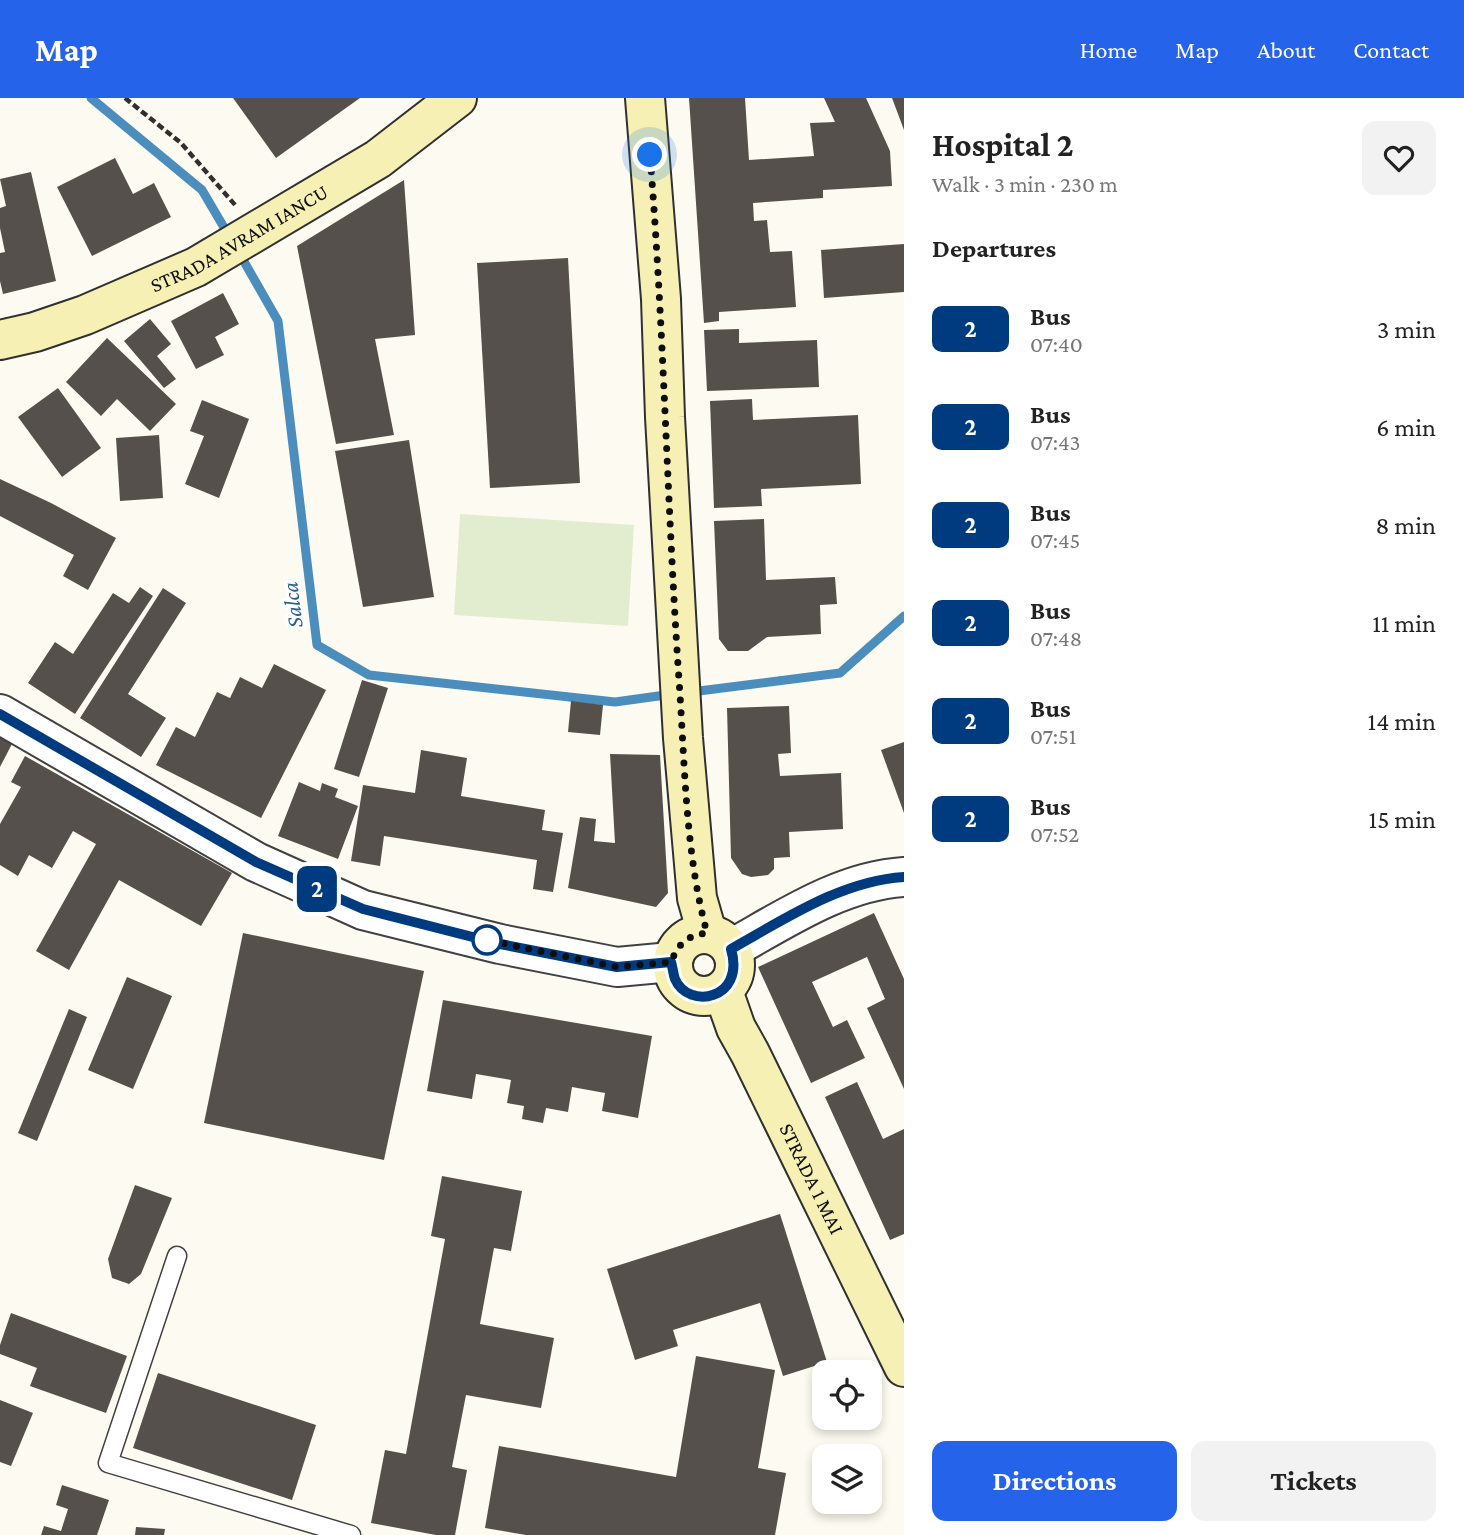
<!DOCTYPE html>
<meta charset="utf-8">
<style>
:root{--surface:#fff;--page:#f2f2f2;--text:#222;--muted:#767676;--accent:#2563eb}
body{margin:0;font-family:"Crimson Pro",serif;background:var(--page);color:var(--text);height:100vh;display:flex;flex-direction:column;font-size:26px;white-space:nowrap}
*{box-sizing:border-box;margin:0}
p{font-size:23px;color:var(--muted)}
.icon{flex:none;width:38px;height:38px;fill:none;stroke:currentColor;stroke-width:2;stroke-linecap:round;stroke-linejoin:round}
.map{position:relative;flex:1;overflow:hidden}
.sheet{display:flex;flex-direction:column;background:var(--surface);width:560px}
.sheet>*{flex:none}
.badge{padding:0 14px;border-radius:10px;font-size:24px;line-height:46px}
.controls{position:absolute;left:812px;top:1262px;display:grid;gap:14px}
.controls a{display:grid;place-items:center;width:70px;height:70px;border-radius:14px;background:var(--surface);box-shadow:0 4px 10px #0003;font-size:35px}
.you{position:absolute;width:35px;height:35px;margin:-18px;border:5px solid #fff;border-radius:50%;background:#1a73e8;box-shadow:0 0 0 10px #1a73e833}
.map>.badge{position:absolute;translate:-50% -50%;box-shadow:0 0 0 4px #fff}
h2{padding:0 28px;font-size:26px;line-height:63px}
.round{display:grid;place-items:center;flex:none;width:74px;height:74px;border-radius:14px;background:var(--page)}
.overview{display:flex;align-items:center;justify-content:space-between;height:119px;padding:0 28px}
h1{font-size:33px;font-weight:700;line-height:52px}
.button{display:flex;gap:14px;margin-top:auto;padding:14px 28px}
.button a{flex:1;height:80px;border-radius:14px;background:var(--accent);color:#fff;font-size:28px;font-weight:700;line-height:80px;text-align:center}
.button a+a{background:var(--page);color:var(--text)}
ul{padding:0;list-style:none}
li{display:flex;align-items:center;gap:21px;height:98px;padding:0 28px}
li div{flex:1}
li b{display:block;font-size:26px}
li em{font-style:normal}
li .badge{min-width:77px;font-weight:700;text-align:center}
header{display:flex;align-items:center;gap:42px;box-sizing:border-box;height:98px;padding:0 35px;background:var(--accent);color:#fff}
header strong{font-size:33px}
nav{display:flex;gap:38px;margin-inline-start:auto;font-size:24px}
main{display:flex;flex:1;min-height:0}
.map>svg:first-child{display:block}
</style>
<header>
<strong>Map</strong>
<nav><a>Home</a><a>Map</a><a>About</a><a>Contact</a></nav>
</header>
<main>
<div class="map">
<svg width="904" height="1437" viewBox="0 0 904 1437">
<rect width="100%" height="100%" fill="#fdfbf1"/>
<polygon fill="#e2edcf" points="460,416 634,427 628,528 454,517"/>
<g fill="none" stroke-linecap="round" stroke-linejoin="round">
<g stroke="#4b8ebe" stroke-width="9">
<polyline points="91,0 202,92 229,138"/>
<polyline points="238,153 278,223 317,547 369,577 615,604 673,596"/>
<polyline points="691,594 840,575 904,518"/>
</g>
</g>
<g fill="#56504c">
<polygon points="233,0 360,0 276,60"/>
<polygon points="689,0 745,0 749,62 814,58 810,25 835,24 824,0 866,0 890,53 892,88 823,92 823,100 753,105 754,123 767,122 770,154 792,153 796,209 719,214 719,223 704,225"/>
<polygon points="892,0 904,0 904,32"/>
<polygon points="115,60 133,96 154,85 171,119 92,158 57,89"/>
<polygon points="31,74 56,183 3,196 0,183 0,155 5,154 0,130 0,110 6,108 0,81"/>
<polygon points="404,82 415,237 375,241 394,337 336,346 297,148"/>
<polygon points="904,146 904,194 824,200 821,152"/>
<polygon points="568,160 580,385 490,390 477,165"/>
<polygon points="223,195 239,226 215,239 224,257 196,271 171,223"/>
<polygon points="150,221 171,246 157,258 176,281 164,290 124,243"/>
<polygon points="739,231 739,245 817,242 819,289 707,293 704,232"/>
<polygon points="107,240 176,306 150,333 117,301 101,318 66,284"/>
<polygon points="58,290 101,350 62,379 18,319"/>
<polygon points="752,301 753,322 858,317 861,386 761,391 762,408 714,410 710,303"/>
<polygon points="202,302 249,321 219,400 185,386 204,338 190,333"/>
<polygon points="159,337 163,400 120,403 116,340"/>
<polygon points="409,342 434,499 363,509 335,353"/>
<polygon points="0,381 51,405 116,440 88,492 63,478 74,457 0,418"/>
<polygon points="764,421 766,482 835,479 837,506 820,507 821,536 767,539 748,553 728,553 719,541 714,423"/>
<polygon points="140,489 153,498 75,616 28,585 55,544 73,556 113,495 129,505"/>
<polygon points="163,490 186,505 128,596 166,620 141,659 80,620"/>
<polygon points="274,566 326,592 261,720 156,667 176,629 195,639 217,594 230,600 240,579 262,590"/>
<polygon points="362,582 388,590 359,679 334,671"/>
<polygon points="571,603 603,607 600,637 568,634"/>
<polygon points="789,608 791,655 778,656 780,678 841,675 843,731 789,734 790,759 774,760 774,771 768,777 751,779 742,776 731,760 727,610"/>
<polygon points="0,637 13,644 0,669"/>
<polygon points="904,644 904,715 881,652"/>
<polygon points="421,652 467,660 461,698 545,712 542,732 563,735 553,794 533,791 537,762 384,738 380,768 351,763 363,687 415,695"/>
<polygon points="610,656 660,657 668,795 656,809 568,790 580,719 596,721 594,743 615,745"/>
<polygon points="25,658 232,775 201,828 119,782 69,872 36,853 96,746 73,733 52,770 29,757 18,778 0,767 0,726 21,689 11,684"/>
<polygon points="299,684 320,693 322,685 338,691 335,699 358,708 338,761 278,738"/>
<polygon points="874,815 904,881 904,991 867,910 885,901 867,859 812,884 833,929 847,922 865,960 811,985 758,869"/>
<polygon points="243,835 424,873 384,1062 204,1025"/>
<polygon points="127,879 172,898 133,991 88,972"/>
<polygon points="443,902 652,938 638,1020 602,1013 605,995 572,989 568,1014 546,1010 543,1025 522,1021 524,1008 507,1005 511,982 476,976 472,1001 427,993"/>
<polygon points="69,911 87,919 37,1043 18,1035"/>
<polygon points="857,984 883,1041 904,1031 904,1136 890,1142 825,999"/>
<polygon points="442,1078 522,1093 511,1153 494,1150 480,1226 554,1240 541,1310 466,1297 452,1369 467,1372 455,1437 436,1437 371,1425 385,1352 406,1356 445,1141 431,1138"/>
<polygon points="135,1087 172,1100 141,1176 129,1186 112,1180 108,1161"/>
<polygon points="780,1116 827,1264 783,1278 760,1205 673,1232 678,1248 635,1262 607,1171"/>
<polygon points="11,1215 127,1258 106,1315 30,1288 37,1270 0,1256 0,1247"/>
<polygon points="696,1258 775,1272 758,1370 786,1375 775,1437 526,1437 485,1430 499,1348 676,1379"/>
<polygon points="158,1275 316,1327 292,1402 133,1350"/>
<polygon points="0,1302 33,1315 11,1368 0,1364"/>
<polygon points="62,1387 109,1402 97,1437 41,1437 44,1428 61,1433 68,1411 56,1407"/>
<polygon points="136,1429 165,1431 164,1437 135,1437"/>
</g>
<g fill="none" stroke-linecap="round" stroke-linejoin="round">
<g stroke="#414141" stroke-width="21">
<polyline id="service" points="177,1158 108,1365 351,1437"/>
</g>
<g stroke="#414141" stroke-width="42">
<g id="tertiary">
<polyline points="0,616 256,764 363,812 500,846 617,869 671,864"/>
<path d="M 731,851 C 785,821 841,783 904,779"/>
</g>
</g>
<g stroke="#303030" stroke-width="42">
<g id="secondary">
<polyline points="645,0 661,201 665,319 683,640 697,800 707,835"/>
<path id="s1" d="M 0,242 L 35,234 L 85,217 L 196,169 L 378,61 L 457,0"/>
<circle cx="704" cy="867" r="31"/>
<path id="s2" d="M 723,893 L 736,930 L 750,955 L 904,1269"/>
</g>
</g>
<polyline stroke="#303030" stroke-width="4.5" stroke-dasharray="7 3.5" stroke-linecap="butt" points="125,0 181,45 236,108"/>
<use href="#service" stroke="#fff" stroke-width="18"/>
<use href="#tertiary" stroke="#fff" stroke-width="38"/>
<use href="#secondary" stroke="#f6f0b4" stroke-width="38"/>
</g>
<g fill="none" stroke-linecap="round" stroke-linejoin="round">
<g stroke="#fff" stroke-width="16">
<path id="line" d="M 0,616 L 256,764 L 363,811 L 500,846 L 617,869 L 671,864 C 673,870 673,876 675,881 C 688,912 746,902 731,851 C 785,821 841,783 904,779"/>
</g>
<use href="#line" stroke="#003b80" stroke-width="10"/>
<path stroke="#0e0e0e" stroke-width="7" stroke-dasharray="0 12.6" d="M 487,842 L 477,840 L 617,869 L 671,864 C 679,845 686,838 707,835 C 685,754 685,666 679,582 C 667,407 664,232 650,57"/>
</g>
<circle fill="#fff" stroke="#003b80" stroke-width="3.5" cx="487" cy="842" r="14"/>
<g text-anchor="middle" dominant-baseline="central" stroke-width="7" stroke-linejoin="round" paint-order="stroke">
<g font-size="21" fill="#0e0e0e" stroke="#fff">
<text stroke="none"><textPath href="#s1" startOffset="261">STRADA AVRAM IANCU</textPath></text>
<text stroke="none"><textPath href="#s2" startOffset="208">STRADA 1 MAI</textPath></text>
</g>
<g font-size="23" font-style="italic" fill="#256192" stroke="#fff">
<text transform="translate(292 507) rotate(-97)">Salca</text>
</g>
</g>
</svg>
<div class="controls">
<a><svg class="icon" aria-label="locate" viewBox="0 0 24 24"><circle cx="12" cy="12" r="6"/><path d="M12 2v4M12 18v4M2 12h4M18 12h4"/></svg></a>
<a><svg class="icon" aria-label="layers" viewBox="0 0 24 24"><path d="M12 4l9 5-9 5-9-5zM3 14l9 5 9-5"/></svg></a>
</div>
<div class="you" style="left:650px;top:57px"></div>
<b class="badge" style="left:317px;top:791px;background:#003b80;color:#fff">2</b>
</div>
<section class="sheet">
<div class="overview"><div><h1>Hospital 2</h1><p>Walk · 3 min · 230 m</p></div><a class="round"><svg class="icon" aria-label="heart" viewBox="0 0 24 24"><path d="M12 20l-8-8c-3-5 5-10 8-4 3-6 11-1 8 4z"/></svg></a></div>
<h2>Departures</h2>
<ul>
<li><span class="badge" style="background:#003b80;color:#fff">2</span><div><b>Bus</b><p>07:40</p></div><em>3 min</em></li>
<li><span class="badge" style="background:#003b80;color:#fff">2</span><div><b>Bus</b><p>07:43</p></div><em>6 min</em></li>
<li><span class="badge" style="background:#003b80;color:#fff">2</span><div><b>Bus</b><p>07:45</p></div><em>8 min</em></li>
<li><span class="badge" style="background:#003b80;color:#fff">2</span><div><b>Bus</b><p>07:48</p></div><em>11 min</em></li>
<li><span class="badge" style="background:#003b80;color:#fff">2</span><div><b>Bus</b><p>07:51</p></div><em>14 min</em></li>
<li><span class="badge" style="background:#003b80;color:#fff">2</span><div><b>Bus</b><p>07:52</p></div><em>15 min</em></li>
</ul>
<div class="button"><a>Directions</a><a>Tickets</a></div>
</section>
</main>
